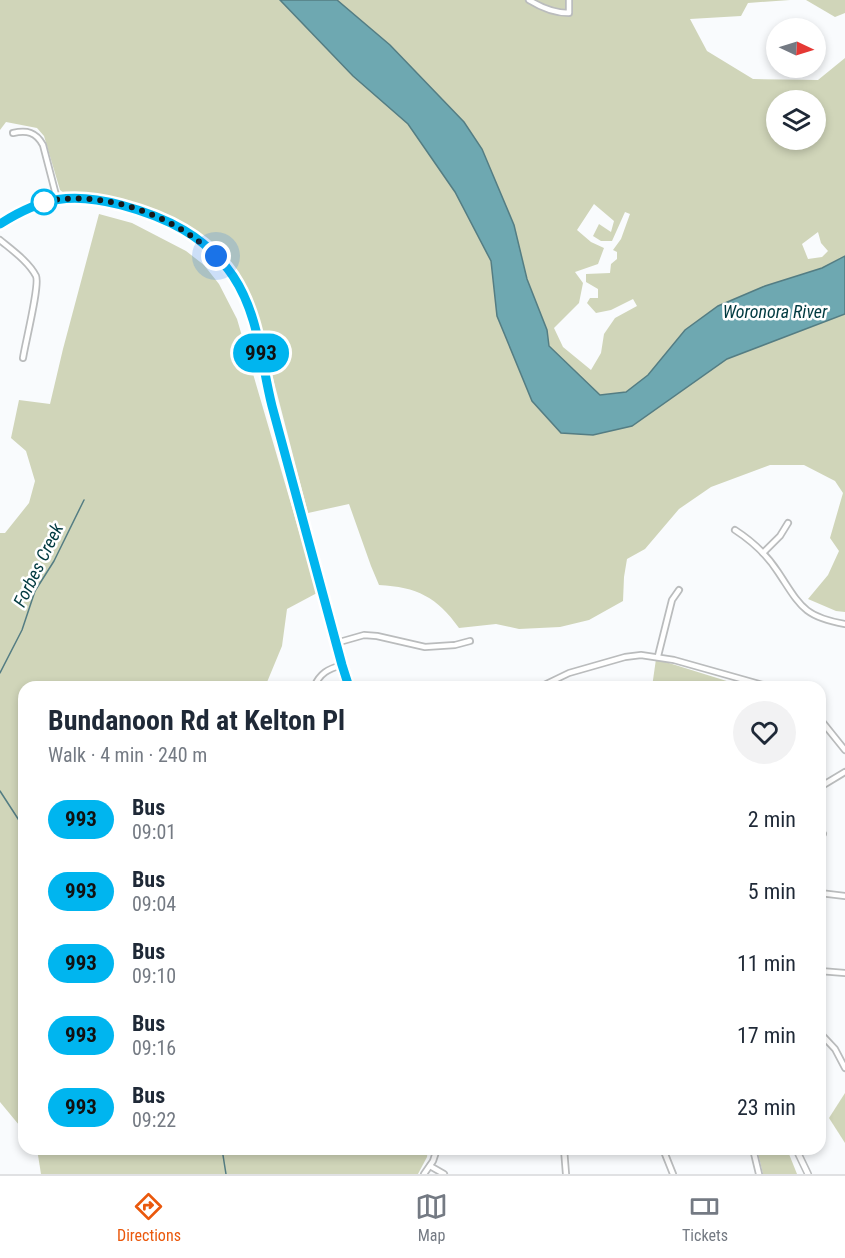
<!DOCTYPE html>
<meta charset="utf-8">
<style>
:root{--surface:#fff;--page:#f2f2f3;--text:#1f2937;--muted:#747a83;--line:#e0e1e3;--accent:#ea580c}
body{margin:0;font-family:"Roboto Condensed",sans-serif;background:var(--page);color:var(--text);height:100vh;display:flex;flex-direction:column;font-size:22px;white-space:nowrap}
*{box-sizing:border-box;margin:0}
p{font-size:20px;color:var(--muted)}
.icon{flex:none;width:33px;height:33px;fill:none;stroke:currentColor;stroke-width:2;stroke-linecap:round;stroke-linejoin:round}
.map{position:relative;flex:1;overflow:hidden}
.panel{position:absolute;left:18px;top:681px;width:808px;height:474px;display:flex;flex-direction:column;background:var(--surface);border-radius:18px;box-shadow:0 3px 9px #0003}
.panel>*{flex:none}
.badge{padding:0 12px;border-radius:20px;font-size:21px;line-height:39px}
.needle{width:39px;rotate:94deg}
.fabs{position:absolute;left:766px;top:18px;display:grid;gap:12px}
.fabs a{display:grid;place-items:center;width:60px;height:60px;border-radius:50%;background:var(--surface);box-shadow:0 3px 9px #0003;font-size:30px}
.you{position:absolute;width:30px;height:30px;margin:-15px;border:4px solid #fff;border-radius:50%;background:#1a73e8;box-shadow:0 0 0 9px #1a73e833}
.map>.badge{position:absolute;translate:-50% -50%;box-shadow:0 0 0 3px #fff}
.round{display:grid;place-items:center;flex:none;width:63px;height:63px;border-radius:32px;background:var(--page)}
.overview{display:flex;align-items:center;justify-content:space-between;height:102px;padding:0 30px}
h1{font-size:28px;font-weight:700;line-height:45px}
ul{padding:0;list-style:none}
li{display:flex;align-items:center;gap:18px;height:72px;padding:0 30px}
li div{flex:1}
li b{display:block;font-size:22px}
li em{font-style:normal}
li .badge{min-width:66px;font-weight:700;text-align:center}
.dock{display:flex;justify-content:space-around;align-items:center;height:84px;border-top:2px solid var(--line);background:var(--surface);font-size:16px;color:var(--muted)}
.dock a{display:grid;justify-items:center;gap:3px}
.dock .selected{color:var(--accent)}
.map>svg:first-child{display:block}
</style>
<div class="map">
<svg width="845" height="1174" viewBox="0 0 845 1174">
<rect width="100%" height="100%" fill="#f9fbfd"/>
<g fill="#d0d5b9" fill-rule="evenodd">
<path d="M 0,0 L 280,0 L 353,76 L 408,124 L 455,192 L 491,261 L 497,316 L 532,401 L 561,433 L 632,426 L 727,359 L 845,314 L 845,612 L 836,611 L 808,599 L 828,575 L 839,551 L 830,538 L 843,493 L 835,481 L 804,465 L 770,465 L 711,487 L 679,509 L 645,549 L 627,559 L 624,577 L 623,601 L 589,620 L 560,627 L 519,629 L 496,624 L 459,628 C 437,597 417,587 379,585 L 371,566 L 349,504 L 308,513 L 253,301 L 228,263 L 197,231 L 161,213 L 87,193 L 64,193 L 60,190 L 44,136 L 37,128 L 6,122 L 0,130 Z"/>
<path d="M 337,0 L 790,0 L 748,3 L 741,16 L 690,19 L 707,51 L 753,79 L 818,80 L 845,58 L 845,256 L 822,268 L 765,286 L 685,330 L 648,375 L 626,392 L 600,395 L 549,346 L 547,330 L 527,279 L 514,225 L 482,149 L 464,122 L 390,45 ZM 777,100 L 816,100 L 816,140 L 777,140 ZM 594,204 L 614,221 L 611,232 L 599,224 L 593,236 L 601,241 L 612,241 L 625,212 L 630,214 L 621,239 L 613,250 L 617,252 L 617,259 L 611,264 L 610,273 L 586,274 L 586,282 L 598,289 L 598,298 L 590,298 L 587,303 L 596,313 L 611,310 L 633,299 L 637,306 L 615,318 L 604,334 L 601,353 L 591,370 L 563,347 L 554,328 L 579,303 L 583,283 L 575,272 L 598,264 L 604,248 L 591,242 L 577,230 ZM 818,232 L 821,243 L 828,251 L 822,257 L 808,259 L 802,244 Z"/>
<polygon points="806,0 845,0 845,13 835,17"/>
<polygon points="99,214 132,223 186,251 204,265 219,284 237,319 317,593 287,609 282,646 265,687 24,687 24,1131 0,1102 0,533 5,533 29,503 35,481 26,451 11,438 19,400 50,404 63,349"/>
<polygon points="656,659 746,687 652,687"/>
<polygon points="845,1093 845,1143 829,1118"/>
<polygon points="37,1149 428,1149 427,1157 418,1174 41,1174"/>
<polygon points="757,1149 787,1149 797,1174 763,1174"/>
</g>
<polygon fill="#6ea8b1" stroke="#547d83" stroke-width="1.5" points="280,0 337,0 390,45 464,122 482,149 514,225 527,279 547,330 549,346 600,395 626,392 648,375 685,330 718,306 765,286 822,268 845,256 845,314 727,359 632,426 593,435 561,433 532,401 497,316 491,261 455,192 408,124 353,76"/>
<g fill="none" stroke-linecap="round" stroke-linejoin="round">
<g stroke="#547d83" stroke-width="1.5">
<polyline points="0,673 22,630 35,591 54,561 84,500"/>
<polyline points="0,791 24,828"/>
<polyline points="222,1149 226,1174"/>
</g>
<g stroke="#babcbd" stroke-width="8">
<g id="minor">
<path d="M 529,0 C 542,8 554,13 569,13 L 569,0"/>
<path d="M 13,133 C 27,130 36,132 43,145 L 57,199"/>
<path d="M 0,240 C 12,250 29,262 36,276 C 40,285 25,344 23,358"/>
<path d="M 735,530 C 752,541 767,555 778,572 C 800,605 803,617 845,624"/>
<polyline points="763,553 780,536 788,523"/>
<polyline points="336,643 364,635 377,636 425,647 455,645 470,641"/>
<polyline points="658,656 672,600 679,590"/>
<path d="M 314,687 C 320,673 328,669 342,665"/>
<polyline points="540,687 569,673 625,657 641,655 674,660 770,687"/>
<polyline points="820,719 845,750"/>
<polyline points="820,787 845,772"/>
<polyline points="820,833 823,834"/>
<polyline points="820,893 845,896"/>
<polyline points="820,971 845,973"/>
<polyline points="820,1033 835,1049 845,1068"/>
<polyline points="564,1149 566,1174"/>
<polyline points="663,1149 673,1174"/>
<polyline points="753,1149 759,1174"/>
<polyline points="430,1166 444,1174"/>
<polyline points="424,1174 433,1161 437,1149"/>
</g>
</g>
<g stroke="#babcbd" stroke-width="8">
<g id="tertiary">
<path d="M 0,224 C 42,196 72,192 121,205 C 161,216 198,232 225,265 C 258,306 260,358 273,406 C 295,493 319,579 342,665 L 349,687"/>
<polyline points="796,1149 808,1174"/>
</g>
</g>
<use href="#minor" stroke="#fff" stroke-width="4.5"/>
<use href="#tertiary" stroke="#fff" stroke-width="5"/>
</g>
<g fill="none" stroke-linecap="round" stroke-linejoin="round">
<g stroke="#fff" stroke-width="14">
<path id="line" d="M 0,224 C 42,197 72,192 121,205 C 166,217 206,236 233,276 C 259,315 261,362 272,406 C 295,493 319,579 342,665 L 349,687"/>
</g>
<use href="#line" stroke="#00b5ef" stroke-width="9"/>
<path stroke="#181819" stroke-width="6" stroke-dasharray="0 10.8" d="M 44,202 L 40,203 C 99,187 174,215 216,256"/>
</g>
<circle fill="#fff" stroke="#00b5ef" stroke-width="3" cx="44" cy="202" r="12"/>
<g text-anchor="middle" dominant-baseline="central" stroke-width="5" stroke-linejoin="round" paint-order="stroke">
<g font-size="18" font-style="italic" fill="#003a40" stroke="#fff">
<text x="775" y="311">Woronora River</text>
<text transform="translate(38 565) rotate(-64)">Forbes Creek</text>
</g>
</g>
</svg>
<div class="fabs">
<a><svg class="needle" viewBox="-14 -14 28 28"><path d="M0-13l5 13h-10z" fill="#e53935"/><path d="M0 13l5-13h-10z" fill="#747a83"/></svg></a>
<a><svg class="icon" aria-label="layers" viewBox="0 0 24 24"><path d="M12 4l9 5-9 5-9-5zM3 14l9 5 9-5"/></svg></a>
</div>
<div class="you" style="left:216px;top:256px"></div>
<b class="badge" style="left:261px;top:353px;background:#00b5ef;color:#111">993</b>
<section class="panel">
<div class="overview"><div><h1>Bundanoon Rd at Kelton Pl</h1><p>Walk · 4 min · 240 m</p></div><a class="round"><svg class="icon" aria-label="heart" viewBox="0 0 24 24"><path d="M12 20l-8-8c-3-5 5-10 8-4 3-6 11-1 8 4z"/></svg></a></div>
<ul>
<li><span class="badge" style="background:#00b5ef;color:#111">993</span><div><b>Bus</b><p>09:01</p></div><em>2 min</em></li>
<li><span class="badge" style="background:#00b5ef;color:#111">993</span><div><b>Bus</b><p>09:04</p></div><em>5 min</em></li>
<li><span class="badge" style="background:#00b5ef;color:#111">993</span><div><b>Bus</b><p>09:10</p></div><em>11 min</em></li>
<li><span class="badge" style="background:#00b5ef;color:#111">993</span><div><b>Bus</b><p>09:16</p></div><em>17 min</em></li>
<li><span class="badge" style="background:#00b5ef;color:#111">993</span><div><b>Bus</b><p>09:22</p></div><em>23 min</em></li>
</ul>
</section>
</div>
<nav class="dock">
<a class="selected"><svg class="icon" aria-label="directions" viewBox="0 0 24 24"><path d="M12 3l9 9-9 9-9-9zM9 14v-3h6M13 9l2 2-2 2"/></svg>Directions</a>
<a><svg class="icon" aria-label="map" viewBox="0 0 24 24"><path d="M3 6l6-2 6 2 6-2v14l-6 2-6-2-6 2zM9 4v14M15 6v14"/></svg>Map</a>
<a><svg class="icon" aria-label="tickets" viewBox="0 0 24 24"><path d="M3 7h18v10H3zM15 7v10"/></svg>Tickets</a>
</nav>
